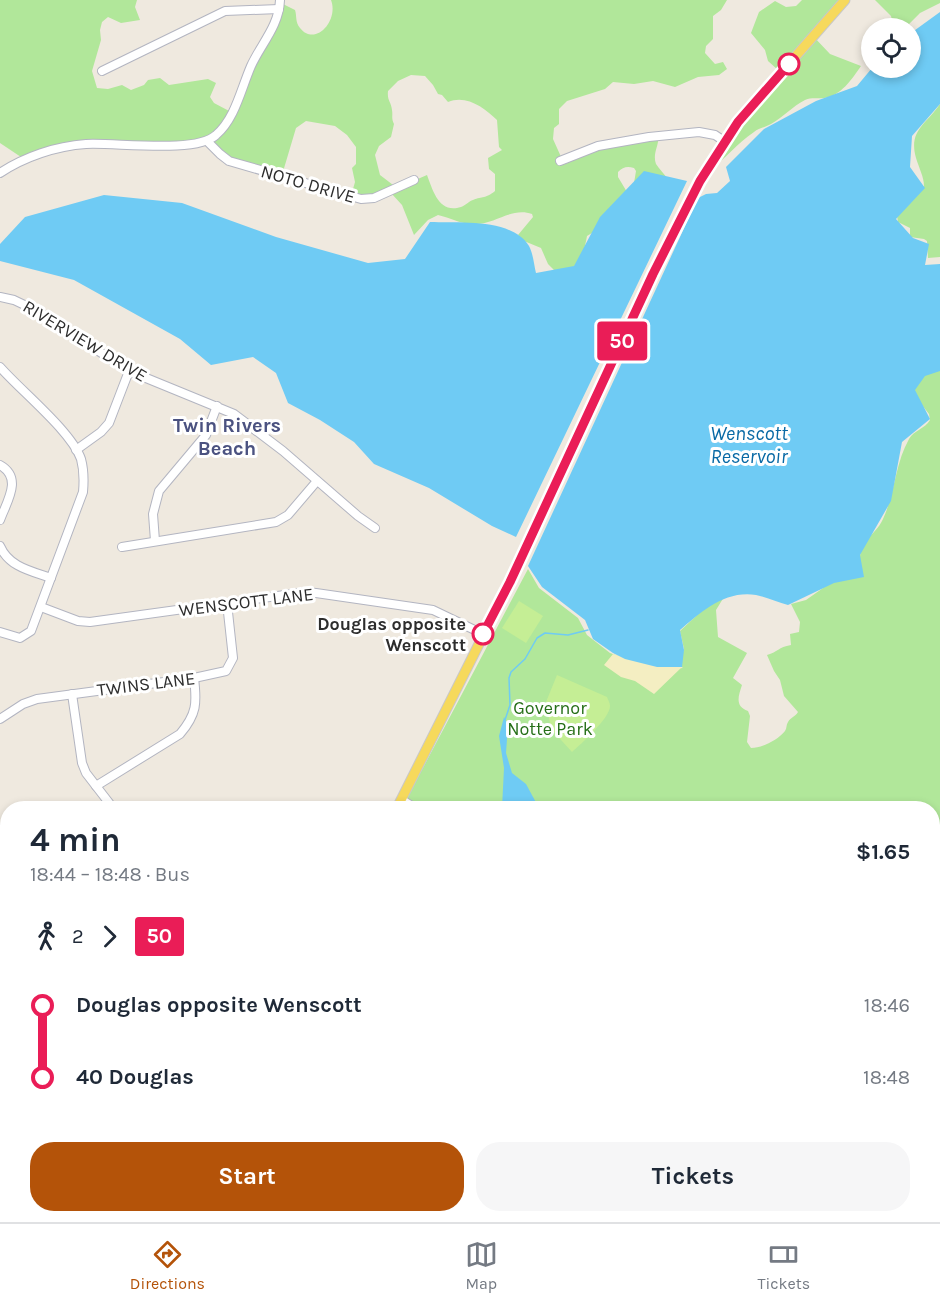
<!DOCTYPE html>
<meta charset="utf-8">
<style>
:root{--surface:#fff;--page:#f6f6f7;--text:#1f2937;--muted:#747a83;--line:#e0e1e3;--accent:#b45309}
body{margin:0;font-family:Karla,sans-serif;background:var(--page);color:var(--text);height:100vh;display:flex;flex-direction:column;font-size:22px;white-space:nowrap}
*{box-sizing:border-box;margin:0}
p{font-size:20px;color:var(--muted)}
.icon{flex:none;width:33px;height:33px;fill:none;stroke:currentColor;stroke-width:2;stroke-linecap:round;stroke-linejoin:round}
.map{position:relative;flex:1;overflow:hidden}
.side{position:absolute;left:0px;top:801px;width:940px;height:422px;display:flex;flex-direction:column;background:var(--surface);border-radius:24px 24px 0 0;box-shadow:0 3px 9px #0003}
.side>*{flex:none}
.badge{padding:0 12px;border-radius:4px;font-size:21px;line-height:39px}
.controls{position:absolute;left:861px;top:18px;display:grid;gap:12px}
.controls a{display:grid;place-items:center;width:60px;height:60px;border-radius:50%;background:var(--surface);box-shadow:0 3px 9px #0003;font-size:30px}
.map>.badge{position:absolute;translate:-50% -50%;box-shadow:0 0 0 3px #fff}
.legs{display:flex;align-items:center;gap:9px;height:66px;padding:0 30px;font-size:20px}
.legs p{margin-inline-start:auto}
.summary{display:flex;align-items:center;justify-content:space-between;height:102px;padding:0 30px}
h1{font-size:33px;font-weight:700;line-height:45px}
.primary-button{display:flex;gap:12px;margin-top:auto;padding:12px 30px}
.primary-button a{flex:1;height:69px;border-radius:24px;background:var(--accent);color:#fff;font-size:24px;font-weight:700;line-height:69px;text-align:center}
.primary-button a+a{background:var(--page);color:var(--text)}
ul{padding:0 30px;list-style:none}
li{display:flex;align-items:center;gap:21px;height:72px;font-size:22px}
li i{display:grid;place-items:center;width:9px;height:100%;margin:0 8px;background:currentColor}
li i::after{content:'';width:15px;height:15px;margin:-8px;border:4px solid;border-radius:50%;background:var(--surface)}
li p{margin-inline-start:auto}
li:first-child i{background:linear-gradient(#0000 50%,currentColor 0)}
li:last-child i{background:linear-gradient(currentColor 50%,#0000 0)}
.tab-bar{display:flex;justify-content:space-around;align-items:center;height:84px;border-top:2px solid var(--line);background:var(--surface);font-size:16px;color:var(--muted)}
.tab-bar a{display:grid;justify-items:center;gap:3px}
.tab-bar .current{color:var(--accent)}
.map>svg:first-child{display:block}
</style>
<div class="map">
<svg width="940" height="1222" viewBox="0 0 940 1222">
<rect width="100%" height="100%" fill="#efe9df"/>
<g fill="#b1e79a" fill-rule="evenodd">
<path d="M 0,0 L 137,0 L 135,7 L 140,20 L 121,23 L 108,17 L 102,22 L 100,30 L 101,40 L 92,71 L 97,88 L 108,89 L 122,85 L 131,90 L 144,85 L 148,80 L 160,78 L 169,85 L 208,79 L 216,83 L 210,97 L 214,103 L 231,112 L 283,4 L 295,10 C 297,16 295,22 300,28 C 315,47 339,21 331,0 L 727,0 L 721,10 L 713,16 L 713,39 L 706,46 L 705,53 L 715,64 L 723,62 L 727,69 L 719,75 L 698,77 L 675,87 L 653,81 L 634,84 L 613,82 L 605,89 L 567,101 L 559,109 L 559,124 L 554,128 L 553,139 L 562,159 L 658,135 C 660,145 652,153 656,164 C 659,169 665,174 668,180 L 634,183 L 636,171 L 634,168 C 627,166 623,167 618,172 L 618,177 L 630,197 L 600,228 L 587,236 C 585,246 583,263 571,268 C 567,270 560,270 555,271 L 548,264 L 541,248 L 524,241 L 518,235 L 533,217 L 532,214 C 512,207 495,224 476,224 C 462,225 451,218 438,215 L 428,220 L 414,235 L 402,205 L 391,193 L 376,197 L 351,196 L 355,182 L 352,168 L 356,164 L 356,147 L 347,135 L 335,126 L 306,121 L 296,128 L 282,175 L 220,157 L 207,142 L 106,144 L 21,157 L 0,143 ZM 411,75 L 425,76 L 433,85 L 438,94 L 442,95 L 448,102 C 466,94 485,108 497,120 L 499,147 L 502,150 L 488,158 L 489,169 L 495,174 L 495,191 C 485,199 483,196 473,200 C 469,201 466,205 461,207 C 439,214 433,191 427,175 L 397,188 L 380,175 L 375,155 L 379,146 L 391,137 L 394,124 C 391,118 393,116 392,110 C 391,101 387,101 388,91 L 398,81 Z"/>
<path d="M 802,0 L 843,0 L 813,36 L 830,54 L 861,66 C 852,79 841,96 824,98 C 817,99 812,97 805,100 C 793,106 783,117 771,124 C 766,127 759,128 754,132 C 737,143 725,160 708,171 L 778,70 L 768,61 L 765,50 L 751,33 L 759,12 L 775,1 L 786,7 L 796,6 Z"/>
<polygon points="875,0 940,0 940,3 920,13 905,28 894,28 891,16"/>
<path d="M 940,104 L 940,257 L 928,258 L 927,241 L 924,239 L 910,237 L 910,228 L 898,222 L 897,216 L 924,186 C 924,177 919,168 916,158 C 908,130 927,124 940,104 Z"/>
<path d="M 940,369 L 940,1057 L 939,1043 L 933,1038 L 933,808 L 420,808 L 406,800 L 528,569 L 539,588 L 578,618 L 587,635 L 610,653 L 657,670 L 683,668 L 679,665 L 684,649 L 680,631 L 710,603 L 724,597 L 716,610 L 718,637 L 747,653 L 733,678 L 742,685 C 738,697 735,706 748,711 L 750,716 L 747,742 L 751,748 C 762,748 778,740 785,731 C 787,728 786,725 788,722 C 791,717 795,717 798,712 L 784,696 L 780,680 L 774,671 L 767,655 C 778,652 778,647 791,645 L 790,634 L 799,632 L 800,622 L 791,604 L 806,600 L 860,562 C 859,538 874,538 883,519 C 895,493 895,464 909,439 C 914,430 925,429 930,420 L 929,414 L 911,391 L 921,376 Z"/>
<polygon points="0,1186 7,1188 8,1215 12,1222 0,1222"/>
</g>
<polygon fill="#f4eec2" points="613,654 657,667 682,667 654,694 635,681 621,677 604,665"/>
<g fill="#c5ee95">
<polygon points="519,601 543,616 526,643 502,628"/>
<path d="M 557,675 L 607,697 C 608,700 610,703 610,706 C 610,718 581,744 572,752 L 551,729 L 546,702 Z"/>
</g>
<g fill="#6fcbf4">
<path d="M 940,12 L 940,104 L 912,136 L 910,167 L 925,188 L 896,219 L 913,238 L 929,244 L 925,265 L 940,264 L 940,371 L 925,376 L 915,390 L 930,419 L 902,442 L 891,501 L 860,555 L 864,577 L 834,583 L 788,605 C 777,602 766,597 756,595 C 725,590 701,612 680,630 L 684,650 L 682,667 L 657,667 L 625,659 L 613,653 L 593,639 L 585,620 L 542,587 L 528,566 L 698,198 L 706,194 L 717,193 L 730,181 L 726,167 L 764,129 L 816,101 L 857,86 L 872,68 L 910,68 L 911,33 Z"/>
<path d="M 644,171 L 687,181 L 516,537 L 492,526 L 429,488 L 374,464 L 354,442 L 320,420 L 288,403 L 276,373 L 253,357 L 211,365 L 180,339 L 74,280 L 0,261 L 0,244 L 25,217 L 104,195 L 182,203 L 276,237 L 368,263 L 405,259 L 430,222 C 459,223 512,218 529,246 C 533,253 534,265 536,273 L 574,266 L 600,217 Z"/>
<polygon points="504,717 508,725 506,753 512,773 526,784 539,808 502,808 504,768 499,736"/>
</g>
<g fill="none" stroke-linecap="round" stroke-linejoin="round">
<polyline stroke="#6fcbf4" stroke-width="1.5" points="505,720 510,705 509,678 511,672 525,659 537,638 545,633 568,635 588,630"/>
<g stroke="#b3b5c1" stroke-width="10">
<g id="minor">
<polyline points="102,71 225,11 279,9"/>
<polyline points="207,141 220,154 229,161 361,199 374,198 414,180"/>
<polyline points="560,161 598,146 649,137 699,132 715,135 724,141"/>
<path d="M 0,173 C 24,157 56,146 86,144 C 114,142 196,154 216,135 C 235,119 241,89 251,66 C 261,44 279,26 280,0"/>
<polyline points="0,297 14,300 37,311 129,371 234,414 283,451 358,516 375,528"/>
<path d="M 0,367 C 21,391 71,431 81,459 C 84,470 84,481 83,492 L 31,631 L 20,638 L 0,632"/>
<polyline points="76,450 101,432 109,423 129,371"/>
<path d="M 0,465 C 23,478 7,501 0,520"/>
<polyline points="155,541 153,514 159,491 206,435 217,406"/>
<path d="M 0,546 C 9,567 31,571 51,578"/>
<polyline points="122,547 276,522 288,515 317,481"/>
<polyline points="41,607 78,621 90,622 306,592 316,593 433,610 483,634"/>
<polyline points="72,694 82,763 86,773 113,808"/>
<polyline points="0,719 23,704 37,699 194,678 226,671 233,658 227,603"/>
<path d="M 96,786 L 180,734 C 197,714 197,703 194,678"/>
<polyline points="402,800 415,808"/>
<polyline points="185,808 189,808"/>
<polyline points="0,830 8,826"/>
<polyline points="0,900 8,896"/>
<polyline points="0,971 8,967"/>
<polyline points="0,1088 4,1094"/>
<polyline points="933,1139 940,1168"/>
<polyline points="0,1160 8,1160"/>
<polyline points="933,1185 940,1183"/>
<polyline points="117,1215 121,1222"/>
<polyline points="333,1215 345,1222"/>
<polyline points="439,1215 444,1222"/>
<polyline points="533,1215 538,1222"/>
<polyline points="626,1215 631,1222"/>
<polyline points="717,1215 723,1222"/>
<polyline points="815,1215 820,1222"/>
<polyline points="165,1222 196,1215"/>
<polyline points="318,1222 322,1215"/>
<polyline points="882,1222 892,1215"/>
</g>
</g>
<g stroke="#c8c8c8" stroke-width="11">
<g id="major">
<polyline points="397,808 510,582 653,274 700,181 738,122 845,0"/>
<polyline points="199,1222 202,1215"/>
</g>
</g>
<use href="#minor" stroke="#fff" stroke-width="8"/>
<use href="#major" stroke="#f6d95c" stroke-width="9"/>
</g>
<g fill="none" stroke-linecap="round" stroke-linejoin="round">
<g stroke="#fff" stroke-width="14">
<polyline id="line-1" points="483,634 510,582 653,274 700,181 738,122 789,64"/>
</g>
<use href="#line-1" stroke="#ea1d57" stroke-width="9"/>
</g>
<g fill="#fff" stroke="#ea1d57" stroke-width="3">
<circle cx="789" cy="64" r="10"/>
<circle cx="483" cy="634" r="10"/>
</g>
<g text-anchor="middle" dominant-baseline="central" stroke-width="6" stroke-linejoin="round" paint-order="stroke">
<g font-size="18" fill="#2d2d2d" stroke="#fff">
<text transform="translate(308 184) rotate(16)">NOTO DRIVE</text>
<text transform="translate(85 341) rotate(31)">RIVERVIEW DRIVE</text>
<text transform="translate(246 602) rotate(-7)">WENSCOTT LANE</text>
<text transform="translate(146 684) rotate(-7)">TWINS LANE</text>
</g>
<g font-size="18" font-weight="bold" fill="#2d2d2d" stroke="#fff" text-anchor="end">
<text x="466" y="624">Douglas opposite<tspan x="466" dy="21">Wenscott</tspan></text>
</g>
<g font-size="18" fill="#266f18" stroke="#fff">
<text x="550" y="708">Governor<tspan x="550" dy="21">Notte Park</tspan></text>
</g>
<g font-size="20" font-weight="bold" fill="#4b5280" stroke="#fff">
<text x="227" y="425">Twin Rivers<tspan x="227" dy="23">Beach</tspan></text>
</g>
<g font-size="20" font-style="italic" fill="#0869a5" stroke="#fff">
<text x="749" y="433">Wenscott<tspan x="749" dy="23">Reservoir</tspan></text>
</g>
</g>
</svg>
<div class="controls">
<a><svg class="icon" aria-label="locate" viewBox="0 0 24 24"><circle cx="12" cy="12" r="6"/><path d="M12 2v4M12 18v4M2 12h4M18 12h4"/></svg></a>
</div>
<b class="badge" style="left:622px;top:341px;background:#ea1d57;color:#fff">50</b>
<section class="side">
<div class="summary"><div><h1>4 min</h1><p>18:44 – 18:48 · Bus</p></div><b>$1.65</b></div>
<div class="legs"><svg class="icon" aria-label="walk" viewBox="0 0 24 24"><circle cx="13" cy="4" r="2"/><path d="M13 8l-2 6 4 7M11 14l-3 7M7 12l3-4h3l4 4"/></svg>2<svg class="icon" aria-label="forward" viewBox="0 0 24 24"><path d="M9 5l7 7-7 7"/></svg><b class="badge" style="background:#ea1d57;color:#fff">50</b></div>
<ul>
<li><i style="color:#ea1d57"></i><b>Douglas opposite Wenscott</b><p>18:46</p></li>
<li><i style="color:#ea1d57"></i><b>40 Douglas</b><p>18:48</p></li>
</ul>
<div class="primary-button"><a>Start</a><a>Tickets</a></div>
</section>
</div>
<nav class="tab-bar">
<a class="current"><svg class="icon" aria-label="directions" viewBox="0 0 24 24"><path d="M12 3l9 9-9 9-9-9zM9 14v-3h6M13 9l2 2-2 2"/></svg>Directions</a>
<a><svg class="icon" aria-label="map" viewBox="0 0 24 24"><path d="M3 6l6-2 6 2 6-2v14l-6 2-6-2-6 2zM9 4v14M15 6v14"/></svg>Map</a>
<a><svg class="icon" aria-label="tickets" viewBox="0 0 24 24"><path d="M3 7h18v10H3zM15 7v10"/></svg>Tickets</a>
</nav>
